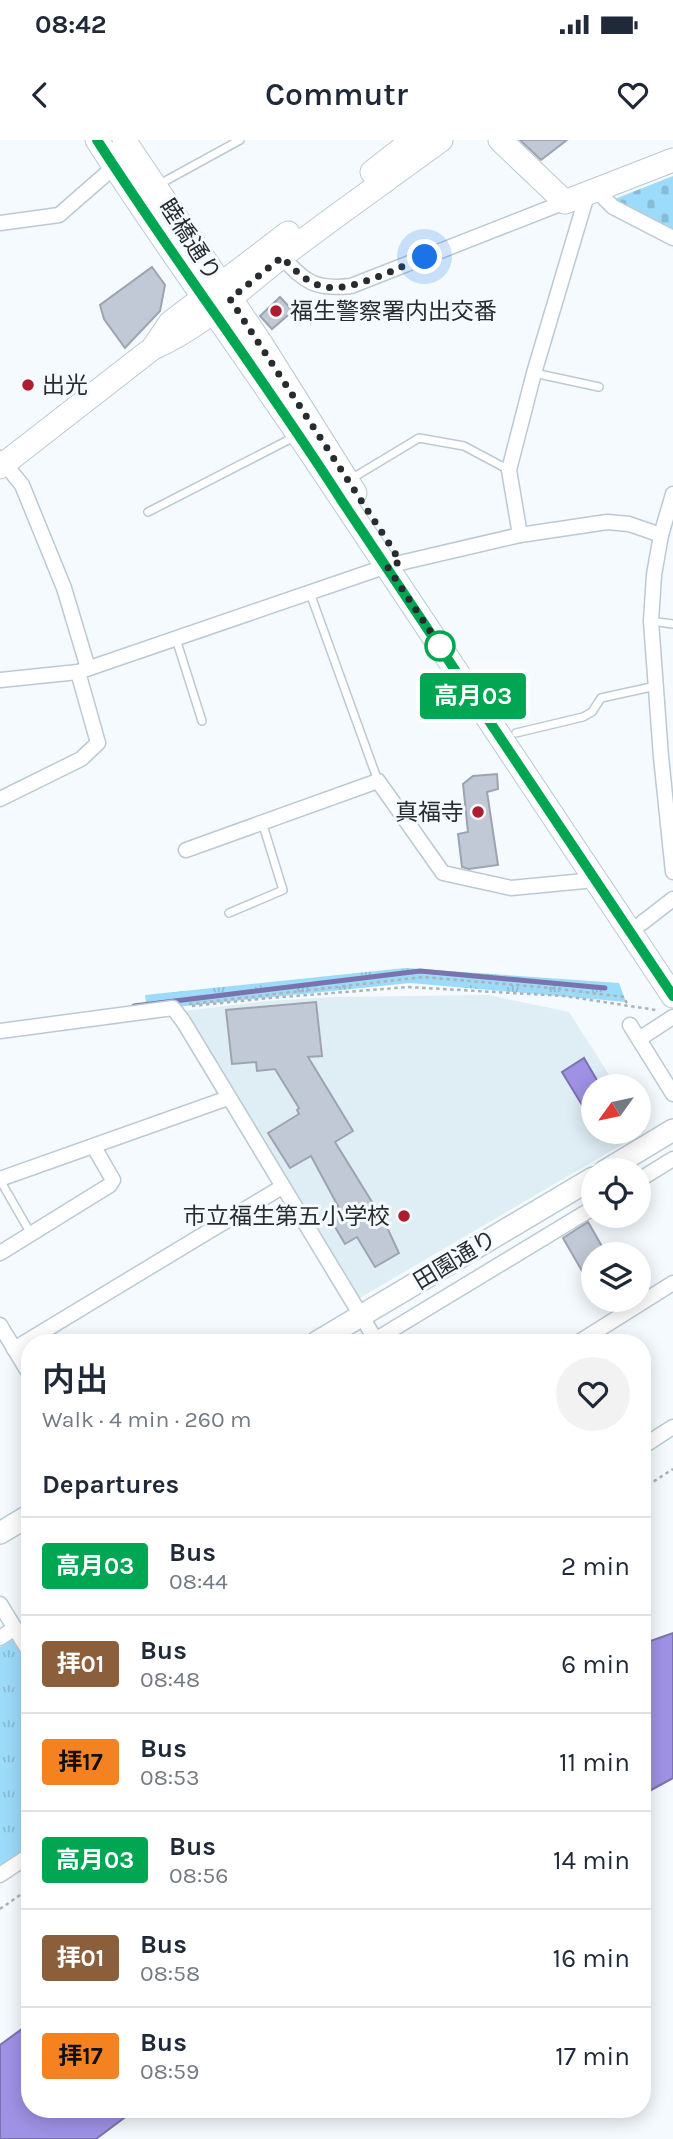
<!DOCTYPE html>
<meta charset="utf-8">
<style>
:root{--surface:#fff;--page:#f2f2f3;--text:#1f2937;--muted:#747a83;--line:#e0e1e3}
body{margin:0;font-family:Karla,"Noto Sans JP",sans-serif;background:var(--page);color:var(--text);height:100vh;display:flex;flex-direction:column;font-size:26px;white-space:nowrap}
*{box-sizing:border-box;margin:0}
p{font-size:23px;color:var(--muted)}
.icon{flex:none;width:38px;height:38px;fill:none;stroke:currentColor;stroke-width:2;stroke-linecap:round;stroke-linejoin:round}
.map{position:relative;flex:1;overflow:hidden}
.panel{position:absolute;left:21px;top:1194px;width:630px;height:784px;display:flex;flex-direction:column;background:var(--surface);border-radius:28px;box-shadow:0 4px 18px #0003}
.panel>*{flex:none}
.badge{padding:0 14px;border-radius:5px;font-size:24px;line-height:46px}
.needle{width:46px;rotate:237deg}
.controls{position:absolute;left:581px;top:934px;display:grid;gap:14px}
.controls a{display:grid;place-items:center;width:70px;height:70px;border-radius:50%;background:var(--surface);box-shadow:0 4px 18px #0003;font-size:35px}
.you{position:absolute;width:35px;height:35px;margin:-18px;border:5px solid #fff;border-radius:50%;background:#1a73e8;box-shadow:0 0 0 10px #1a73e833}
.map>.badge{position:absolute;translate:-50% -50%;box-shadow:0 0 0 4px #fff}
h2{padding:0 21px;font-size:26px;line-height:63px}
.round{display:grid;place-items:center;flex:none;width:74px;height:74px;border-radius:37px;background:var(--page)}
.head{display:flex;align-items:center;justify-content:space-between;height:119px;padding:0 21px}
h1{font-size:33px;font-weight:600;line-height:52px}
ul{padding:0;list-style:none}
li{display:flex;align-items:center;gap:21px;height:98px;padding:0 21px;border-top:2px solid var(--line)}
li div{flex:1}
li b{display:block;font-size:26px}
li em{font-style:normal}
li .badge{min-width:77px;font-weight:700;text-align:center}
.status{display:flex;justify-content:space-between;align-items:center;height:49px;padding:0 35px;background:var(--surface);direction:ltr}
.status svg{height:19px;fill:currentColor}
header{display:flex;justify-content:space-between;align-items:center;height:91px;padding:0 21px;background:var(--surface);font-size:32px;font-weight:600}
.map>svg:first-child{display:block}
</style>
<div class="status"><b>08:42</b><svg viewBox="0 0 49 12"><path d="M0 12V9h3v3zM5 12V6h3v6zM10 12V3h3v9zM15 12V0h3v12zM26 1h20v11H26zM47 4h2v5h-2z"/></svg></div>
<header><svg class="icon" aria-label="back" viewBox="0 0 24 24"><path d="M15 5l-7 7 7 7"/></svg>Commutr<svg class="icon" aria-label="heart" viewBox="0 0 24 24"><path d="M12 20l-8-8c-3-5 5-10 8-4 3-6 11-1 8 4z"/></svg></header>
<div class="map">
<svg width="673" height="1999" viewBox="0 0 673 1999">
<defs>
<pattern id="cemetery-stones" width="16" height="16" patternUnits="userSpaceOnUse" patternTransform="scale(1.75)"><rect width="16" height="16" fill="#9ddbfa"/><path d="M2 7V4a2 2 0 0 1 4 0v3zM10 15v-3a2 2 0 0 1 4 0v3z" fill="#87bcd7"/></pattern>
<pattern id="park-tufts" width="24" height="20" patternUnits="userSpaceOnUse" patternTransform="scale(1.75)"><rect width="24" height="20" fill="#9ddbfa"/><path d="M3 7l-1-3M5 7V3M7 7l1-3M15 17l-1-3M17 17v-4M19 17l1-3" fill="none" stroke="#87bcd7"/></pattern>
</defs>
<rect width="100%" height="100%" fill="#f4fafe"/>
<polygon fill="#dfedf4" points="488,855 569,872 617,947 593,947 593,992 639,992 639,980 645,991 358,1159 185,871 266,861 334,857"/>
<polygon fill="url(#cemetery-stones)" points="673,36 673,92 612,60"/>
<g fill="url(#park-tufts)">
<polygon points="405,828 619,843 626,862 410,843 147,870 145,855"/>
<polygon points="17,1497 30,1518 30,1712 0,1733 0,1507"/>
</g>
<g fill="#9f91e4" stroke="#7b73ae" stroke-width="2">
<polygon points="584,918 601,947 593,947 593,983 562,932"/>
<polygon points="673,1493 673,1638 642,1655 642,1504"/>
<polygon points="30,1883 30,1969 136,1969 96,1999 0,1999 0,1905"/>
</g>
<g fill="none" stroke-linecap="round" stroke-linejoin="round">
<polyline stroke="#7b73ae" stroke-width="5" points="134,866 420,831 605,848"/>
</g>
<g fill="#c1c9d6" stroke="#9da4b0" stroke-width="2">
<polygon points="520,0 567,0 541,20"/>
<polygon points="152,127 165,145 160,171 125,208 104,179 100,165"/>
<polygon points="280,157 293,171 272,189 260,176"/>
<polygon points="497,634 498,649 487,652 498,725 469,729 462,727 458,694 468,692 463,644 473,636"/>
<polygon points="316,862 322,916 308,917 353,991 335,1002 385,1083 399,1113 375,1127 357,1097 345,1104 328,1075 339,1068 311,1016 290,1028 268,993 299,974 297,970 299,968 275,929 257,931 256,922 232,924 226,870"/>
<polygon points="588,1082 607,1115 593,1115 593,1150 563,1098"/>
</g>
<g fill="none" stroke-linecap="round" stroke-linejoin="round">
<g stroke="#bbcad2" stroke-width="10">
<g id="lane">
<polyline points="158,45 240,0"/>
<polyline points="534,233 599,247"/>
<polyline points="351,339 419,298 464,306 509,330"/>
<polyline points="148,372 296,296"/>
<polyline points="310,453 378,641"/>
<polyline points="651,481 673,484"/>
<polyline points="176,499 202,581"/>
<polyline points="516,593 583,577 592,572 601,558 656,546"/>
<polyline points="229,773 283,750 262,682"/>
<polyline points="0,1040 31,1094"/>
</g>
</g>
<g stroke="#bbcad2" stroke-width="17">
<g id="street">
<polyline points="597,51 613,67 673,98"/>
<polyline points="0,83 59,75 114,27"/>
<path d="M 282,117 C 305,142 315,150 351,146 L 565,62"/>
<polyline points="0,318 22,345 64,448 88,528"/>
<polyline points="673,354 661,395 654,435 651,481 661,617 673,732"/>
<polyline points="520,395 509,330 534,233 587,55"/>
<polyline points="0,540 78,532 387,426 520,395 607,382 629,384 661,395"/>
<polyline points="0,659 81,619 98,603 78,532"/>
<polyline points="186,710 378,641 443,733 511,748 595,740"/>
<polyline points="642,783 673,759"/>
<polyline points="630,885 673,954"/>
<polyline points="0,891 173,868 183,881 377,1202"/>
<polyline points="639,899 673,877"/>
<polyline points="0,1039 228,958"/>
<polyline points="639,1040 673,1019"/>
<polyline points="0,1113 110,1045 113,1040 94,1007"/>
<polyline points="0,1185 30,1235"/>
<polyline points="375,1200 593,1068"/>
<polyline points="579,1202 673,1143"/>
<polyline points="14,1209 282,1047"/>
<polyline points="642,1307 673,1287"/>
<polyline points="0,1464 30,1513"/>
<polyline points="0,1498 15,1488"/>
<polyline points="0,1735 30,1715"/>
</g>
</g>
<g stroke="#bbcad2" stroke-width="24">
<g id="secondary">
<polyline points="605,1031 673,990"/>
<polyline points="317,1202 593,1038"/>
<polyline points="0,1393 30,1375"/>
</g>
</g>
<g stroke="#bbcad2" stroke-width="25">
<g id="primary">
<path d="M 97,0 C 176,122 263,239 343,361 L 673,856"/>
<polyline points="124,0 262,205 355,353"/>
<polyline points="500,0 565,62 673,20"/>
<polyline points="372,32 413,0"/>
<polyline points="153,208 170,183 288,93"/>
<path d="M 0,327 L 153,208 C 201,187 239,150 280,118 C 333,77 388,39 441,0"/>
</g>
</g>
<g stroke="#acb2b5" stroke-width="2.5" stroke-dasharray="3.5 3.5" stroke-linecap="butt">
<polyline points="189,864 423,837 551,848 624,857 628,866"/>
<polyline points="192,866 270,858 408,847 564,856 656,870"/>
<polyline points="642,1349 673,1329"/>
<polyline points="0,1769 30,1748"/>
</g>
<use href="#lane" stroke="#fff" stroke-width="7"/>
<use href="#street" stroke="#fff" stroke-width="14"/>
<use href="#secondary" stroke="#fff" stroke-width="21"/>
<use href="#primary" stroke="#fff" stroke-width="23"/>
</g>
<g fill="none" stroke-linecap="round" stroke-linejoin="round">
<g stroke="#fff" stroke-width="16">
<path id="line" d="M 97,0 C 176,123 264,239 342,361 L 673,856"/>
</g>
<use href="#line" stroke="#00a651" stroke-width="10"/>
<path stroke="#262c2f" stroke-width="7" stroke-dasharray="0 12.6" d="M 425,117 C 399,127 352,152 326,147 C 307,144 295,130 282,117 L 230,159 L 392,408 L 400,422 L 387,426 L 440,506"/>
</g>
<g fill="#af1b2f" stroke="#f4fafe" stroke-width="2.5">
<circle cx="276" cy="171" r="7"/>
<circle cx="28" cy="245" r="7"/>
<circle cx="478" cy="672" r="7"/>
<circle cx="404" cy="1076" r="7"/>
</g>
<circle fill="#fff" stroke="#00a651" stroke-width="3.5" cx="440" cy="506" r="14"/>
<g text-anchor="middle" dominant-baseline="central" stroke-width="6" stroke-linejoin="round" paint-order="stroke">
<g font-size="23" fill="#262c2f" stroke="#f4fafe">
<text transform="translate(190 100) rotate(57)">睦橋通り</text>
<text transform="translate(455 1120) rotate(-31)">田園通り</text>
</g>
<g font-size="23" fill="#262c2f" stroke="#f4fafe" text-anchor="start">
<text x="290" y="171">福生警察署内出交番</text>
<text x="42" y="245">出光</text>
<text x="464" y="672" text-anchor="end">真福寺</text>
<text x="390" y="1076" text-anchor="end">市立福生第五小学校</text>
</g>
</g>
</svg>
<div class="controls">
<a><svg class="needle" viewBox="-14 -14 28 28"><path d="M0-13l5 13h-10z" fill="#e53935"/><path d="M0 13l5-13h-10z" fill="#747a83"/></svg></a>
<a><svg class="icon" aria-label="locate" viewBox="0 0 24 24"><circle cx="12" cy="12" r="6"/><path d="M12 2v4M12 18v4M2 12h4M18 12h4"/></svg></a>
<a><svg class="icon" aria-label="layers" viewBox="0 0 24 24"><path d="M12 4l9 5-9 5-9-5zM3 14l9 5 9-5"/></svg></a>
</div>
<div class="you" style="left:425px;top:117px"></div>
<b class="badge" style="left:473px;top:556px;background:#00a651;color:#fff">高月03</b>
<section class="panel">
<div class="head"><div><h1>内出</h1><p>Walk · 4 min · 260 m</p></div><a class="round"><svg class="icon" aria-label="heart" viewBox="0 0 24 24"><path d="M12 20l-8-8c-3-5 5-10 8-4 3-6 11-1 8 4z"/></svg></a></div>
<h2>Departures</h2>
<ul>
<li><span class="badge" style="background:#00a651;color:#fff">高月03</span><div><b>Bus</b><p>08:44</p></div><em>2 min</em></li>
<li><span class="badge" style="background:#8b5e3c;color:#fff">拝01</span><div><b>Bus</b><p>08:48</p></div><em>6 min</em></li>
<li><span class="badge" style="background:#f58220;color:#111">拝17</span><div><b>Bus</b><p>08:53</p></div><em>11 min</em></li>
<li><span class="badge" style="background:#00a651;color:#fff">高月03</span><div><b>Bus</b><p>08:56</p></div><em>14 min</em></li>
<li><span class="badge" style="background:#8b5e3c;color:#fff">拝01</span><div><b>Bus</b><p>08:58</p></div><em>16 min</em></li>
<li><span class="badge" style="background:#f58220;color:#111">拝17</span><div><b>Bus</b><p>08:59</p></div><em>17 min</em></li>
</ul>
</section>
</div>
